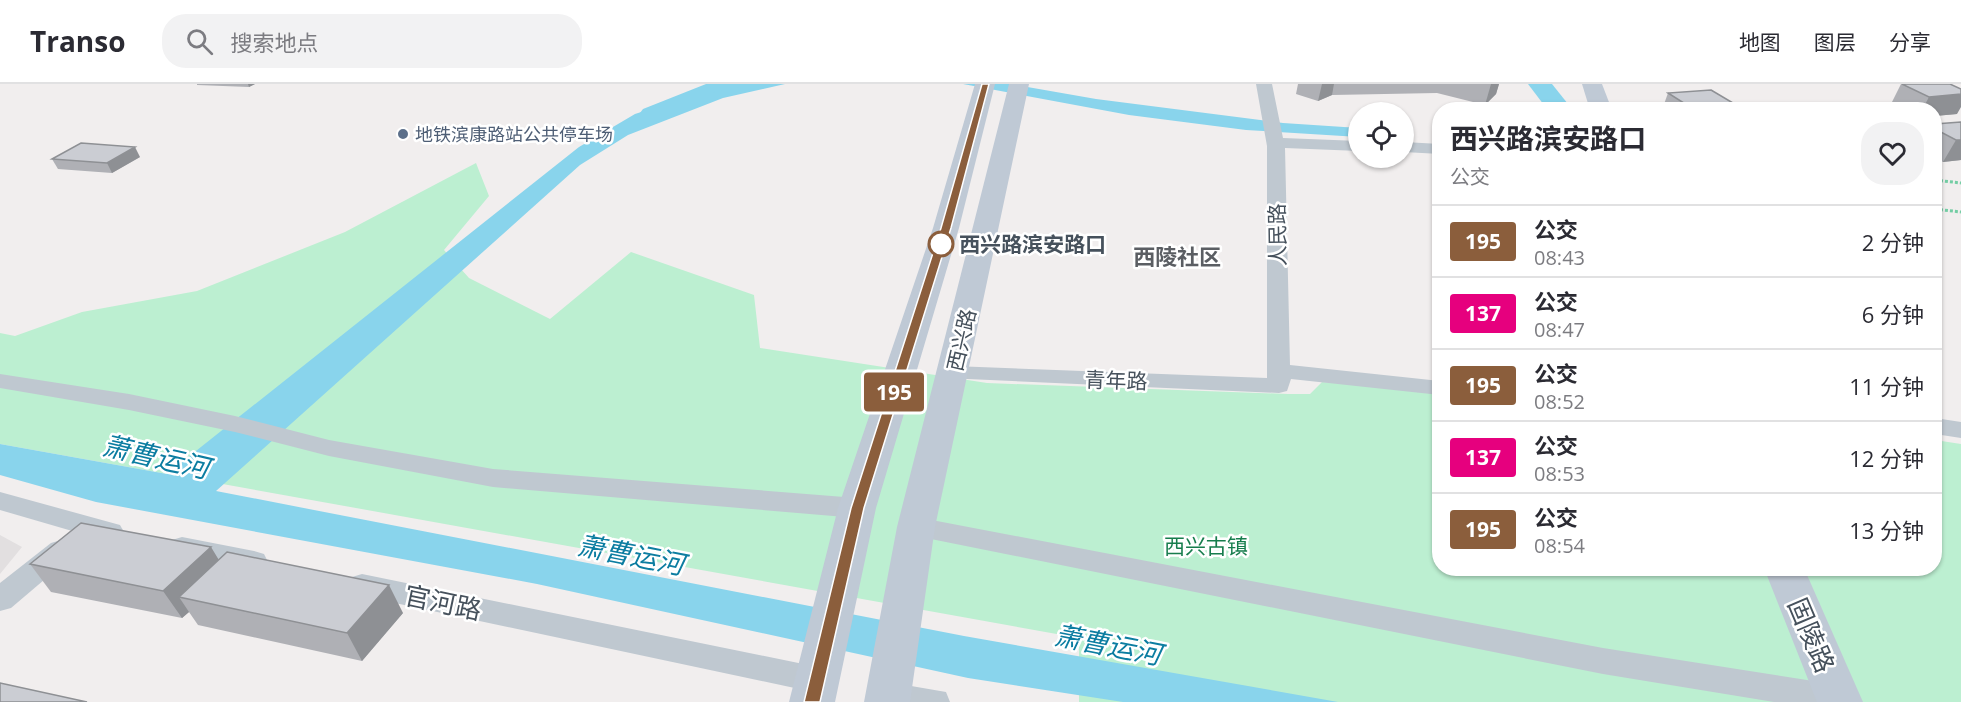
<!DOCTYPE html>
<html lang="zh">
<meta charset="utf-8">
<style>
:root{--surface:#fff;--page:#f2f2f3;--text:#2b2b33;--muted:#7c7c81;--line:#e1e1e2}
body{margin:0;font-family:"Open Sans","Noto Sans SC",sans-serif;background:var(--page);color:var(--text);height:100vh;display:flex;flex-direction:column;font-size:22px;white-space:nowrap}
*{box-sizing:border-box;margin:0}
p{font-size:20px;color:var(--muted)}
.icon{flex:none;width:33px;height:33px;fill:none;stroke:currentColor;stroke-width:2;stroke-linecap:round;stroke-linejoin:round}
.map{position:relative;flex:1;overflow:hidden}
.side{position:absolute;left:1432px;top:18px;width:510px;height:474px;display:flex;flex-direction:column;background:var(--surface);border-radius:24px;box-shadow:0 2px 4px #0004}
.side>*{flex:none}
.badge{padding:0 12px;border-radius:4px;font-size:21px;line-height:39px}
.buttons{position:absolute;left:1348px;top:18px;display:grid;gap:12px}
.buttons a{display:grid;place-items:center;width:66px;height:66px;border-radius:50%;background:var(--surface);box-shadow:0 2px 4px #0004;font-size:30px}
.map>.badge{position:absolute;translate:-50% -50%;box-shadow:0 0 0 3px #fff}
.round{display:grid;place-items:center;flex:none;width:63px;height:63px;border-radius:24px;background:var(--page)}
.head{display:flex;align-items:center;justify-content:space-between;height:102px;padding:0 18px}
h1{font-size:28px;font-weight:700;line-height:45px}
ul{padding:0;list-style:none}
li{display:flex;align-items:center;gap:18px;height:72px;padding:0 18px;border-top:2px solid var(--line)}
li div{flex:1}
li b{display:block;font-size:22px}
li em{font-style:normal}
li .badge{min-width:66px;font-weight:700;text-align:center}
header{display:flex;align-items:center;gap:36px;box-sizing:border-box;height:84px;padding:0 30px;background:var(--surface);border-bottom:2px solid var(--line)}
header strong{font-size:28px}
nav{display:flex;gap:33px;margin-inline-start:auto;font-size:21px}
.search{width:420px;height:54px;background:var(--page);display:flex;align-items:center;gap:15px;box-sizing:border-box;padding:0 21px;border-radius:24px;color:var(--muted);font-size:22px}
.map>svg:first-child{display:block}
</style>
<header>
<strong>Transo</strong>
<div class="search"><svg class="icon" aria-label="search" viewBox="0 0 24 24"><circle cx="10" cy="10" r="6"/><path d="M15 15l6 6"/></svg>搜索地点</div>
<nav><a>地图</a><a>图层</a><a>分享</a></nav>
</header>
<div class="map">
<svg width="1961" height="618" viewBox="0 0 1961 618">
<rect width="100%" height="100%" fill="#f1eeee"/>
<polygon fill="#e2dfe0" points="0,451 22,463 0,490"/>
<polygon fill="#bcefd1" points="476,79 489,112 444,166 469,194 550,235 631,168 754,211 760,264 987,299 1288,310 1310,310 1322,298 1440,307 1440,484 1935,484 1935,356 1961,360 1961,618 1079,618 1079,554 0,360 0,249 15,252 82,228 197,207 345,148"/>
<g fill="#89d4ec">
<polygon points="727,0 785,0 723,14 628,51 580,81 216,407 964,552 1338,618 1123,618 968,594 537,500 96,418 0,391 0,360 167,390 579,63 635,30"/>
<polygon points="963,0 1011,0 1096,15 1283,39 1359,44 1359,53 1246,46 1129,31"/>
<polygon points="1528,0 1552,0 1572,25 1547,25"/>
</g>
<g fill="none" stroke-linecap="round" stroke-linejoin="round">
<polygon fill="#89d4ec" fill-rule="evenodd" points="706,0 745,0 743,3 709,9 655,33 643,33 640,29 643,25"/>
<g stroke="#74cda4" stroke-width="3" stroke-dasharray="3 2" stroke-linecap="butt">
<polyline points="1935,96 1961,99"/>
<polyline points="1935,125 1961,128"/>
</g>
<g fill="#bfc8d0" fill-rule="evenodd">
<polygon points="1256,0 1272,0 1283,54 1359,57 1359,67 1285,64 1290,281 1440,297 1440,311 1291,295 1287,307 1279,309 945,294 941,289 945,284 953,282 1267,294 1267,62"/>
<polygon points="1404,58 1440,60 1440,70 1404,68"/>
<polygon points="0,290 129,310 235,332 329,356 493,385 857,414 867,417 871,424 867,431 857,434 493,403 329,372 235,348 129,326 0,304"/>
<polygon points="1935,334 1961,338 1961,354 1935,350"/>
<polygon points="0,408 120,441 124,448 120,455 110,458 0,426"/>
<polygon points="916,433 1603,564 1839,601 1851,605 1855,615 1854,618 1774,618 1603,590 906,450 902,443 906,436"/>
<polygon points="182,453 254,467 264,470 268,478 264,486 254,489 172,470 168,463 172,456"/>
<polygon points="61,456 71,459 75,466 71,473 11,524 0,527 0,499 51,459"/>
<polygon points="362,490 818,583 829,587 834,596 829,605 818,609 362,512 352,509 347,501 352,493"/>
<polygon points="888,598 946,608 950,618 875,618 872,612 876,602"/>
</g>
<g fill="#bfc9d5" fill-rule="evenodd">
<polygon points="975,0 995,0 959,144 876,424 835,618 789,618 838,424 933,144"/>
<polygon points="1009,0 1029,0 935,443 910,618 864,618 897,443"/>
<polygon points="1582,0 1602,0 1612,26 1590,26"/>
<polygon points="1764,484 1804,484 1863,618 1817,618"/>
</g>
</g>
<g fill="#afb0b5">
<polygon points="197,0 255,0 249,3 197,1"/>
<polygon points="1298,0 1499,0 1496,10 1485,21 1437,9 1332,11 1318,17 1296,10"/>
<polygon points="1885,0 1950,0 1957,30 1935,32 1935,26 1900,26 1891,20 1901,0"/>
<polygon points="1668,9 1730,26 1662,26"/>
<polygon points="1961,38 1961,76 1943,78 1935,74 1935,40"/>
<polygon points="140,73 112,89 58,85 52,75"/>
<polygon points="219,476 403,529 362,577 198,541 189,528 182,534 51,508 30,480"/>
</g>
<g fill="#8e9094">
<polygon points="248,0 255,0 249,3"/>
<polygon points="1322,0 1334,0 1332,11 1318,17"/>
<polygon points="1491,0 1499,0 1496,10 1485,21"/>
<polygon points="1961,10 1961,23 1957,30 1935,32 1935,26 1922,26 1929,13"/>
<polygon points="1733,19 1730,26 1689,26 1690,23"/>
<polygon points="1956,56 1961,56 1961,76 1943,78"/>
<polygon points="135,63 140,73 112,89 107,79"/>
<polygon points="211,463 228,491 179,513 189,528 182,534 163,507"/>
<polygon points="389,501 403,529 362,577 347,549"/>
</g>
<g fill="#cbcdd3" stroke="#8e9094" stroke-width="1.5">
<polygon points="1902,0 1950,0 1961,5 1961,10 1929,13"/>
<polygon points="1711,6 1733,19 1690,23 1668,9"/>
<polygon points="1818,22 1825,26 1776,26"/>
<polygon points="1961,38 1961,56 1956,56 1935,45 1935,40"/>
<polygon points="81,59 135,63 107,79 52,75"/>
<polygon points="81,439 211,463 163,507 30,480"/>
<polygon points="227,468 389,501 347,549 179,513"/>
<polygon points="0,599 87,618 0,618"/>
</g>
<polygon fill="#8b5e3c" stroke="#fff" stroke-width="1.5" points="982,0 989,0 951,144 864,424 820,618 804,618 851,424 941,144"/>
<circle fill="#5c6f8a" stroke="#fff" stroke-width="2" cx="403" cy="50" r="6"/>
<circle fill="#fff" stroke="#8b5e3c" stroke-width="3" cx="941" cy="160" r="12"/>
<g text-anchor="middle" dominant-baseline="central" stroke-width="5" stroke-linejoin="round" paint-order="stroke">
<g font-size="18" fill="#4e5e75" stroke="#fff" text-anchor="start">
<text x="415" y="50">地铁滨康路站公共停车场</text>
</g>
<g font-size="21" fill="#46515c" stroke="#fff">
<text transform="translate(1277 151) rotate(-91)">人民路</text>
<text transform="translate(961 256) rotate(-77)">西兴路</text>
<text transform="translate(1116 296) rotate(2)">青年路</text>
</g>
<g font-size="21" font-weight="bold" fill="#46515c" stroke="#fff" text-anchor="start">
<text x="959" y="160">西兴路滨安路口</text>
</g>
<g font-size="21" fill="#177d4d" stroke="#fff">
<text x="1206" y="462">西兴古镇</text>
</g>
<g font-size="22" font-weight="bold" fill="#5b5e63" stroke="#fff">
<text x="1177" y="172">西陵社区</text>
</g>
<g font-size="26" fill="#46515c" stroke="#fff">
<text transform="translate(443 518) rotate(12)">官河路</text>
<text transform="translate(1812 551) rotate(67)">固陵路</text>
</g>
<g font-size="27" font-style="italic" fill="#0c7da1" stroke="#fff">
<text transform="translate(156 372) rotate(13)">萧曹运河</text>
<text transform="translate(631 470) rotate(11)">萧曹运河</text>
<text transform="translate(1108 560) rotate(11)">萧曹运河</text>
</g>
</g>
</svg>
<div class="buttons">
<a><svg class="icon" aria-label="locate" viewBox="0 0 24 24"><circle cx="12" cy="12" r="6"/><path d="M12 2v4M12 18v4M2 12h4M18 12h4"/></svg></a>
</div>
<b class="badge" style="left:894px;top:308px;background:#8b5e3c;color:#fff">195</b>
<section class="side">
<div class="head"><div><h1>西兴路滨安路口</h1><p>公交</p></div><a class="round"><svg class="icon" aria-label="heart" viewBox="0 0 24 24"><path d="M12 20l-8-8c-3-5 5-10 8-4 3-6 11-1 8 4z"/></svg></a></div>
<ul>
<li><span class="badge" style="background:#8b5e3c;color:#fff">195</span><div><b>公交</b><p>08:43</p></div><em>2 分钟</em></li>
<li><span class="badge" style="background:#e6007e;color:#fff">137</span><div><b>公交</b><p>08:47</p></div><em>6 分钟</em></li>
<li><span class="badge" style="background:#8b5e3c;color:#fff">195</span><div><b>公交</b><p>08:52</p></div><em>11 分钟</em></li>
<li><span class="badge" style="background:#e6007e;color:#fff">137</span><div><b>公交</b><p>08:53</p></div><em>12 分钟</em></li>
<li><span class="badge" style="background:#8b5e3c;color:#fff">195</span><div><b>公交</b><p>08:54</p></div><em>13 分钟</em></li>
</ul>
</section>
</div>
